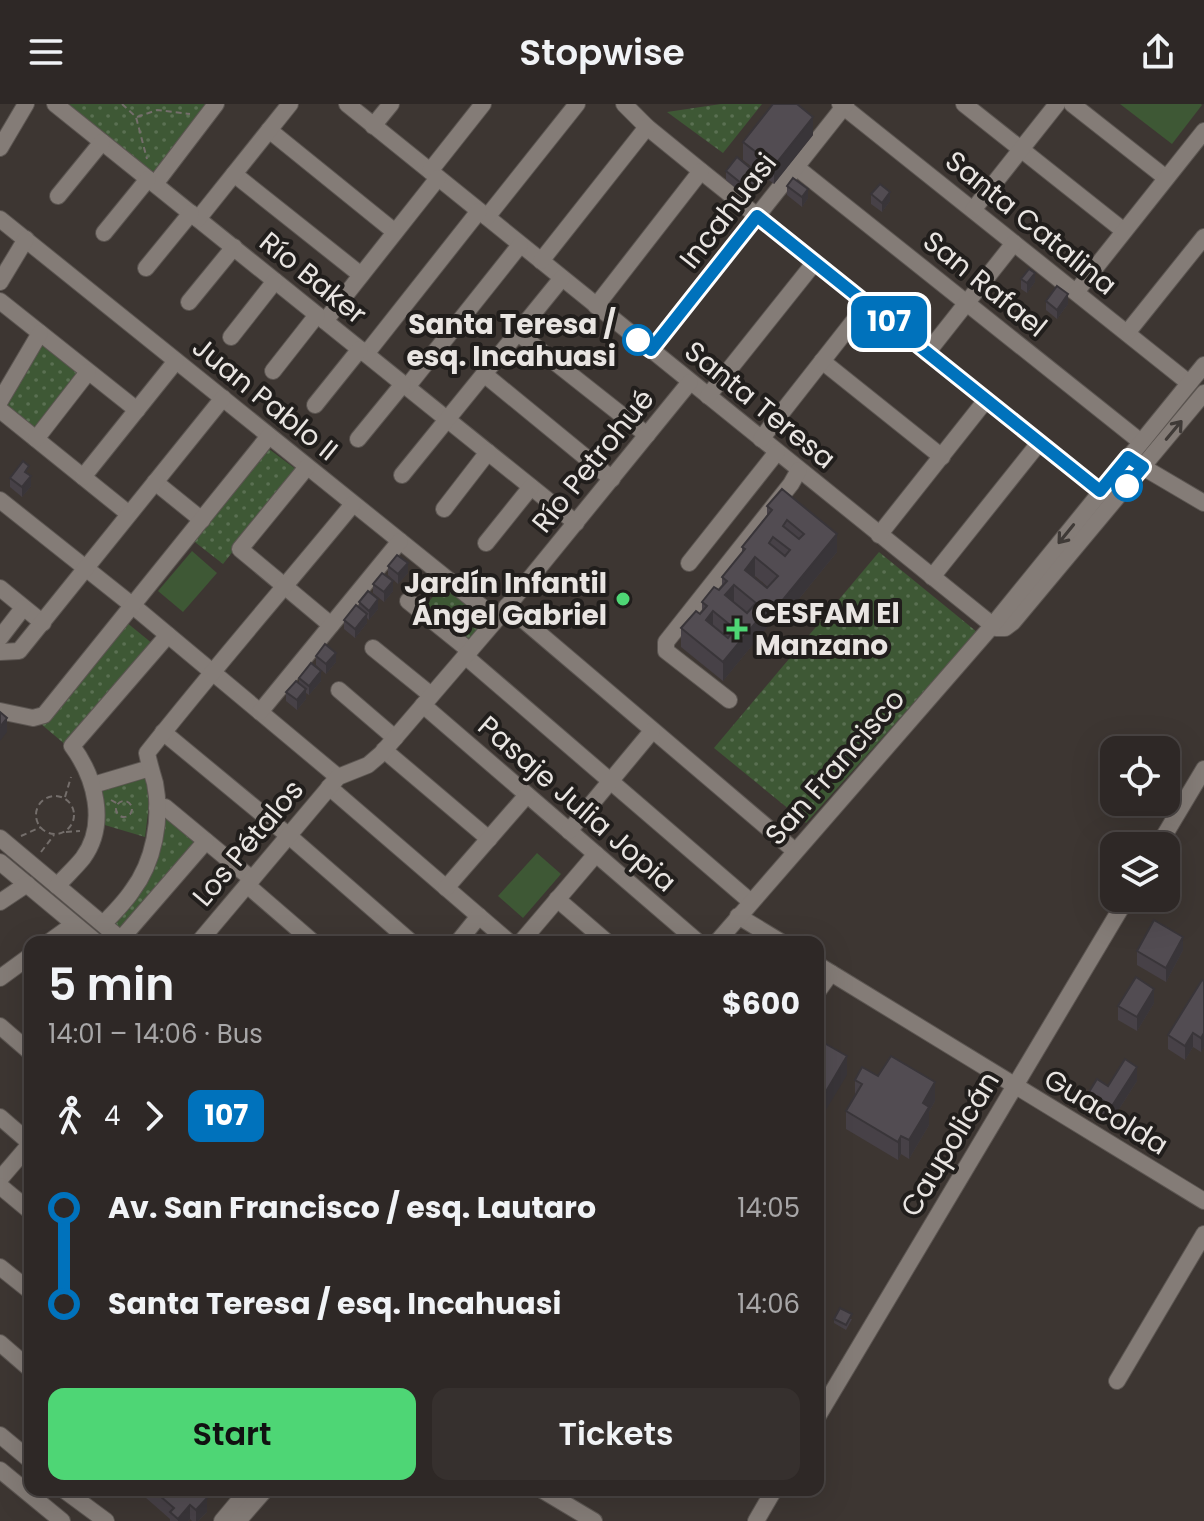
<!DOCTYPE html>
<meta charset="utf-8">
<style>
:root{--surface:#2e2826;--page:#36302e;--text:#f1f3f6;--muted:#a7a6a7;--line:#494443;--accent:#4ed675}
body{margin:0;font-family:Poppins,sans-serif;background:var(--page);color:var(--text);height:100vh;display:flex;flex-direction:column;font-size:30px;white-space:nowrap}
*{box-sizing:border-box;margin:0}
p{font-size:26px;color:var(--muted)}
.icon{flex:none;width:44px;height:44px;fill:none;stroke:currentColor;stroke-width:2;stroke-linecap:round;stroke-linejoin:round}
.map{position:relative;flex:1;overflow:hidden}
.drawer{position:absolute;left:24px;top:832px;width:800px;height:560px;display:flex;flex-direction:column;background:var(--surface);border-radius:16px;box-shadow:0 8px 32px #0002,0 0 0 2px var(--line)}
.drawer>*{flex:none}
.badge{padding:0 16px;border-radius:12px;font-size:28px;line-height:52px}
.tools{position:absolute;left:1100px;top:632px;display:grid;gap:16px}
.tools a{display:grid;place-items:center;width:80px;height:80px;border-radius:16px;background:var(--surface);box-shadow:0 8px 32px #0002,0 0 0 2px var(--line);font-size:40px}
.map>.badge{position:absolute;translate:-50% -50%;box-shadow:0 0 0 4px #fff}
.legs{display:flex;align-items:center;gap:12px;height:88px;padding:0 24px;font-size:26px}
.legs p{margin-inline-start:auto}
.overview{display:flex;align-items:center;justify-content:space-between;height:136px;padding:0 24px}
h1{font-size:44px;font-weight:600;line-height:60px}
.button{display:flex;gap:16px;margin-top:auto;padding:16px 24px}
.button a{flex:1;height:92px;border-radius:16px;background:var(--accent);color:#111;font-size:32px;font-weight:600;line-height:92px;text-align:center}
.button a+a{background:var(--page);color:var(--text)}
ul{padding:0 24px;list-style:none}
li{display:flex;align-items:center;gap:28px;height:96px;font-size:30px}
li i{display:grid;place-items:center;width:12px;height:100%;margin:0 10px;background:currentColor}
li i::after{content:'';width:20px;height:20px;margin:-10px;border:6px solid;border-radius:50%;background:var(--surface)}
li p{margin-inline-start:auto}
li:first-child i{background:linear-gradient(#0000 50%,currentColor 0)}
li:last-child i{background:linear-gradient(currentColor 50%,#0000 0)}
header{display:flex;justify-content:space-between;align-items:center;height:104px;padding:0 24px;background:var(--surface);font-size:36px;font-weight:600}
.map>svg:first-child{display:block}
</style>
<header><svg class="icon" aria-label="menu" viewBox="0 0 24 24"><path d="M4 6h16M4 12h16M4 18h16"/></svg>Stopwise<svg class="icon" aria-label="share" viewBox="0 0 24 24"><path d="M12 15V3M7 8l5-5 5 5M5 13v7h14v-7"/></svg></header>
<div class="map">
<svg width="1204" height="1417" viewBox="0 0 1204 1417">
<defs>
<pattern id="green-dots" width="8" height="8" patternUnits="userSpaceOnUse" patternTransform="scale(2)"><rect width="8" height="8" fill="#3e5835"/><path d="M2 2h.1M6 6h.1" fill="none" stroke="#5a7052" stroke-width="1.8" stroke-linecap="round"/></pattern>
</defs>
<rect width="100%" height="100%" fill="#3d3632"/>
<g fill="url(#green-dots)">
<polygon points="62,0 210,0 151,75"/>
<polygon points="721,0 762,0 723,49 667,8"/>
<polygon points="40,238 81,271 35,328 4,301"/>
<polygon points="265,342 297,366 223,460 191,435"/>
<polygon points="879,448 977,528 806,719 714,644"/>
<polygon points="443,481 486,519 468,540 425,502"/>
<polygon points="126,518 153,540 67,642 41,620"/>
<polygon points="146,672 149,701 145,733 98,719 99,684"/>
<polygon points="166,712 197,739 121,826 113,821 160,738"/>
</g>
<g fill="#3e5835">
<polygon points="1120,0 1201,0 1202,1 1172,40"/>
<polygon points="192,447 217,469 183,508 158,487"/>
<polygon points="537,749 561,770 523,814 498,792"/>
</g>
<g fill="none" stroke-linecap="round" stroke-linejoin="round">
<g stroke="#5b5551" stroke-width="18">
<g id="minor">
<polyline points="55,0 576,419"/>
<polyline points="347,0 996,524 1005,524 1013,518 1204,289"/>
<polyline points="624,0 647,23 701,67 1100,387"/>
<polyline points="840,0 1189,279"/>
<polyline points="964,0 1124,127"/>
<polyline points="1072,0 1166,74"/>
<polyline points="373,22 391,0"/>
<polyline points="269,26 395,128"/>
<polyline points="0,44 26,0"/>
<polyline points="796,63 1141,338"/>
<polyline points="430,67 483,0"/>
<polyline points="234,70 361,171"/>
<polyline points="155,80 216,0"/>
<polyline points="58,92 102,38"/>
<polyline points="973,106 1057,0"/>
<polyline points="487,113 577,0"/>
<polyline points="0,115 497,515"/>
<polyline points="198,115 290,0"/>
<polyline points="104,129 148,75"/>
<polyline points="541,157 647,23"/>
<polyline points="146,164 191,109"/>
<polyline points="0,178 26,135"/>
<polyline points="1076,188 1204,27"/>
<polyline points="0,197 137,306"/>
<polyline points="189,198 234,143"/>
<polyline points="596,202 701,67"/>
<polyline points="325,217 438,74"/>
<polyline points="518,229 647,331"/>
<polyline points="1127,229 1204,133"/>
<polyline points="231,233 275,177"/>
<polyline points="651,246 846,0"/>
<polyline points="927,249 1014,139"/>
<polyline points="366,250 479,107"/>
<polyline points="822,257 942,353"/>
<polyline points="273,267 317,211"/>
<polyline points="484,270 612,375"/>
<polyline points="407,283 520,141"/>
<polyline points="708,292 815,158"/>
<polyline points="0,297 40,229"/>
<polyline points="315,301 360,245"/>
<polyline points="0,306 129,410"/>
<polyline points="36,335 88,268"/>
<polyline points="358,335 403,280"/>
<polyline points="761,335 867,200"/>
<polyline points="1136,359 1204,399"/>
<polyline points="307,363 240,445 331,521"/>
<polyline points="402,371 562,174"/>
<polyline points="83,373 176,257"/>
<polyline points="155,378 202,416"/>
<polyline points="0,396 132,501 338,673"/>
<polyline points="444,405 488,348"/>
<polyline points="879,431 986,296"/>
<polyline points="486,439 531,383"/>
<polyline points="689,459 777,348"/>
<polyline points="932,473 1039,339"/>
<polyline points="0,484 43,519"/>
<polyline points="408,497 470,547"/>
<polyline points="507,502 795,747"/>
<polyline points="0,534 23,504"/>
<polyline points="373,544 431,591"/>
<polyline points="0,548 19,547 223,294"/>
<polyline points="465,552 751,798"/>
<polyline points="339,586 395,634"/>
<polyline points="729,596 666,547 666,538 791,380 799,366"/>
<polyline points="423,601 698,838"/>
<polyline points="0,607 33,614 44,611 269,332"/>
<polyline points="260,608 400,437"/>
<polyline points="163,628 289,732 411,838"/>
<polyline points="384,646 489,735"/>
<polyline points="93,681 150,664"/>
<polyline points="329,683 509,838"/>
<polyline points="157,704 165,703 252,775"/>
<polyline points="569,727 652,627"/>
<polyline points="0,734 124,838"/>
<polyline points="1158,742 1204,665"/>
<polyline points="0,758 96,838"/>
<polyline points="247,781 313,838"/>
<path d="M 57,782 C 65,773 75,764 83,754 C 108,720 95,673 72,642 L 168,531"/>
<polyline points="446,784 527,691"/>
<polyline points="557,795 607,838"/>
<polyline points="0,798 27,780"/>
<polyline points="738,812 781,838"/>
<path d="M 103,820 C 113,810 124,799 132,787 C 154,758 162,715 155,679 C 152,669 149,659 147,649 C 214,564 285,483 353,400"/>
<polyline points="121,835 206,737"/>
<polyline points="49,838 74,820"/>
<polyline points="199,838 338,673 368,661 382,649 497,515 690,278"/>
<polyline points="458,838 479,812"/>
<polyline points="521,838 596,750"/>
<polyline points="717,838 992,522 1204,261"/>
<polyline points="818,861 1204,1097"/>
<polyline points="0,874 30,852"/>
<polyline points="818,887 831,869"/>
<polyline points="0,922 30,948"/>
<polyline points="0,1013 30,1039"/>
<polyline points="0,1075 30,1040"/>
<polyline points="0,1082 30,1107"/>
<polyline points="0,1163 30,1187"/>
<polyline points="0,1239 30,1265"/>
<polyline points="1117,1277 1204,1130"/>
<polyline points="818,1312 1127,794"/>
<polyline points="0,1331 30,1356"/>
<polyline points="0,1366 62,1417"/>
<polyline points="64,1386 106,1417"/>
<polyline points="542,1386 594,1417"/>
<polyline points="222,1417 248,1386"/>
<polyline points="238,1417 265,1386"/>
<polyline points="756,1417 774,1386"/>
</g>
</g>
<g stroke="#746e6b" stroke-width="2" stroke-dasharray="6 4" stroke-linecap="butt">
<polyline points="122,0 136,13 147,55"/>
<polyline points="137,13 157,6 190,10"/>
<circle cx="55" cy="711" r="19"/>
<polyline points="65,693 71,673"/>
<polyline points="111,696 118,700"/>
<circle cx="124" cy="705" r="8"/>
<polyline points="66,728 80,727"/>
<polyline points="21,732 41,723"/>
<polyline points="41,748 54,731"/>
</g>
<use href="#minor" stroke="#847c77" stroke-width="16"/>
</g>
<g fill="#474147" fill-rule="evenodd">
<polygon points="813,31 774,80 743,56 743,38"/>
<polygon points="726,67 761,82 751,96 726,76"/>
<polygon points="787,82 808,94 802,103 787,91"/>
<polygon points="871,90 890,97 882,108 871,100"/>
<polygon points="1021,175 1035,178 1027,189 1021,185"/>
<polygon points="1046,197 1068,200 1057,215 1046,206"/>
<polygon points="29,371 31,382 22,393 10,383 10,374"/>
<path d="M 767,402 L 837,448 L 777,522 L 772,517 L 723,577 L 681,543 L 681,524 L 702,508 L 702,498 L 719,486 L 722,482 L 722,473 L 742,450 L 742,443 L 767,411 ZM 755,472 L 768,483 L 767,484 L 754,473 Z"/>
<polygon points="388,462 408,469 398,480 388,471"/>
<polygon points="373,480 393,487 384,498 373,489"/>
<polygon points="359,498 378,505 369,516 367,514 367,519 355,534 344,525 344,516 359,503"/>
<polygon points="316,552 336,558 326,570 316,561"/>
<polygon points="299,574 321,577 309,591 306,589 306,595 297,606 286,597 286,588 299,579"/>
<polygon points="1183,846 1166,878 1137,861 1137,847"/>
<polygon points="1204,877 1204,943 1201,948 1193,943 1185,956 1168,945 1168,931"/>
<polygon points="1154,899 1137,927 1118,916 1118,902"/>
<polygon points="878,972 935,997 929,1008 929,1021 909,1055 901,1050 898,1056 846,1025 846,1007 855,991 855,976"/>
<polygon points="1137,977 1112,1016 1089,1002 1089,988 1108,982"/>
<polygon points="834,1215 852,1215 846,1226 834,1219"/>
<polygon points="137,1386 198,1386 207,1408 198,1417 192,1417 190,1415 188,1417 170,1417 170,1415"/>
</g>
<g fill="#393539">
<polygon points="813,13 813,31 774,80 774,62"/>
<polygon points="761,73 761,82 751,96 751,87"/>
<polygon points="808,85 808,94 802,103 802,93"/>
<polygon points="890,88 890,97 882,108 882,99"/>
<polygon points="1035,169 1035,178 1027,189 1027,179"/>
<polygon points="1068,190 1068,200 1057,215 1057,206"/>
<polygon points="31,372 31,382 22,393 22,383"/>
<polygon points="837,430 837,448 777,522 777,503"/>
<polygon points="755,453 755,472 745,484 745,466"/>
<polygon points="408,459 408,469 398,480 398,470"/>
<polygon points="393,477 393,487 384,498 384,488"/>
<polygon points="734,481 734,500 725,491"/>
<polygon points="378,495 378,505 369,516 369,507"/>
<polygon points="772,499 772,517 723,577 723,558"/>
<polygon points="713,507 713,526 706,516"/>
<polygon points="367,510 367,519 355,534 355,525"/>
<polygon points="336,549 336,558 326,570 326,560"/>
<polygon points="321,567 321,577 309,591 309,582"/>
<polygon points="306,585 306,595 297,606 297,596"/>
<polygon points="7,614 7,628 0,637 0,623"/>
<polygon points="1183,833 1183,846 1166,878 1166,864"/>
<polygon points="1154,885 1154,899 1137,927 1137,913"/>
<polygon points="1193,929 1193,943 1185,956 1185,942"/>
<polygon points="1204,929 1204,943 1201,948 1201,934"/>
<polygon points="847,952 847,971 818,1019 818,1001"/>
<polygon points="1137,963 1137,977 1112,1016 1112,1002"/>
<polygon points="935,978 935,997 929,1008 929,1021 909,1055 909,1036 923,999"/>
<polygon points="901,1032 901,1050 898,1056 898,1038"/>
<polygon points="207,1394 207,1408 198,1417 196,1417 196,1406"/>
<polygon points="190,1401 190,1415 188,1417 178,1417 178,1415"/>
</g>
<g fill="#524c52" stroke="#393539" stroke-width="2" fill-rule="evenodd">
<polygon points="773,0 797,0 813,13 774,62 743,38"/>
<polygon points="737,53 761,73 751,87 726,67"/>
<polygon points="793,74 808,85 802,93 787,82"/>
<polygon points="880,80 890,88 882,99 871,90"/>
<polygon points="1029,165 1035,169 1027,179 1021,175"/>
<polygon points="1057,182 1068,190 1057,206 1046,197"/>
<polygon points="23,357 29,362 25,368 31,372 22,383 10,374"/>
<path d="M 782,385 L 837,430 L 777,503 L 772,499 L 723,558 L 681,524 L 696,507 L 700,510 L 707,502 L 702,498 L 714,483 L 719,486 L 727,477 L 722,473 L 745,445 L 742,443 L 772,406 L 767,402 ZM 787,416 L 804,430 L 799,435 L 783,422 ZM 773,433 L 790,446 L 785,452 L 769,439 ZM 755,453 L 778,472 L 767,484 L 745,466 ZM 734,481 L 756,499 L 747,509 L 725,491 ZM 713,507 L 735,525 L 728,534 L 706,516 Z"/>
<polygon points="397,451 408,459 398,470 388,462"/>
<polygon points="382,469 393,477 384,488 373,480"/>
<polygon points="368,487 378,495 369,507 359,498"/>
<polygon points="356,501 367,510 355,525 344,516"/>
<polygon points="325,540 336,549 326,560 316,552"/>
<polygon points="311,559 321,567 309,582 299,574"/>
<polygon points="296,577 306,585 297,596 286,588"/>
<polygon points="0,608 7,614 0,623"/>
<polygon points="1154,816 1183,833 1166,864 1137,847"/>
<polygon points="1136,873 1154,885 1137,913 1118,902"/>
<polygon points="1202,876 1204,877 1204,929 1201,934 1193,929 1185,942 1168,931"/>
<polygon points="819,936 847,952 818,1001 818,938"/>
<polygon points="891,952 935,978 923,999 929,1003 909,1036 901,1032 898,1038 846,1007 862,980 855,976 862,963 878,972"/>
<polygon points="1125,955 1137,963 1112,1002 1089,988 1097,975 1108,982"/>
<polygon points="840,1204 852,1210 846,1221 834,1215"/>
<polygon points="153,1386 198,1386 207,1394 196,1406 190,1401 178,1415 170,1408 174,1404"/>
</g>
<defs><path id="oneway-shaft" d="M-6 0H5M1.5-3L5.5 0L1.5 3" fill="none" stroke-width="1.6" stroke-linecap="round" stroke-linejoin="round" transform="scale(2)"/></defs>
<g stroke="#3f3a37">
<use href="#oneway-shaft" transform="translate(1174 326) rotate(-50)"/>
<use href="#oneway-shaft" transform="translate(1066 430) rotate(129)"/>
</g>
<g fill="none" stroke-linecap="round" stroke-linejoin="round">
<g stroke="#fff" stroke-width="18">
<polyline id="line-1" points="638,236 651,246 757,112 1100,387 1128,353 1143,363 1127,382"/>
</g>
<use href="#line-1" stroke="#0072bc" stroke-width="12"/>
</g>
<g fill="#fff" stroke="#0072bc" stroke-width="4">
<circle cx="638" cy="236" r="14"/>
<circle cx="1127" cy="382" r="14"/>
</g>
<g fill="#4ed675" stroke="#211e1c" stroke-width="3">
<circle cx="623" cy="495" r="8"/>
<path d="M733 513h8v8h8v8h-8v8h-8v-8h-8v-8h8z"/>
</g>
<g text-anchor="middle" dominant-baseline="central" stroke-width="8" stroke-linejoin="round" paint-order="stroke">
<g font-size="28" fill="#e9e5e2" stroke="#211e1c">
<text transform="translate(728 107) rotate(-52)">Incahuasi</text>
<text transform="translate(1031 119) rotate(39)">Santa Catalina</text>
<text transform="translate(313 174) rotate(39)">Río Baker</text>
<text transform="translate(985 180) rotate(39)">San Rafael</text>
<text transform="translate(265 295) rotate(39)">Juan Pablo II</text>
<text transform="translate(760 301) rotate(39)">Santa Teresa</text>
<text transform="translate(593 357) rotate(-51)">Río Petrohué</text>
<text transform="translate(835 663) rotate(-49)">San Francisco</text>
<text transform="translate(577 700) rotate(41)">Pasaje Julia Jopia</text>
<text transform="translate(248 739) rotate(-50)">Los Pétalos</text>
<text transform="translate(1106 1008) rotate(31)">Guacolda</text>
<text transform="translate(950 1040) rotate(-59)">Caupolicán</text>
</g>
<g font-size="28" font-weight="bold" fill="#e9e5e2" stroke="#211e1c" text-anchor="end">
<text x="616" y="220">Santa Teresa /<tspan x="616" dy="32">esq. Incahuasi</tspan></text>
</g>
<g font-size="28" font-weight="bold" fill="#e9e5e2" stroke="#211e1c" text-anchor="end">
<text x="607" y="479">Jardín Infantil<tspan x="607" dy="32">Ángel Gabriel</tspan></text>
<text x="755" y="509" text-anchor="start">CESFAM El<tspan x="755" dy="32">Manzano</tspan></text>
</g>
</g>
</svg>
<div class="tools">
<a><svg class="icon" aria-label="locate" viewBox="0 0 24 24"><circle cx="12" cy="12" r="6"/><path d="M12 2v4M12 18v4M2 12h4M18 12h4"/></svg></a>
<a><svg class="icon" aria-label="layers" viewBox="0 0 24 24"><path d="M12 4l9 5-9 5-9-5zM3 14l9 5 9-5"/></svg></a>
</div>
<b class="badge" style="left:889px;top:218px;background:#0072bc;color:#fff">107</b>
<section class="drawer">
<div class="overview"><div><h1>5 min</h1><p>14:01 – 14:06 · Bus</p></div><b>$600</b></div>
<div class="legs"><svg class="icon" aria-label="walk" viewBox="0 0 24 24"><circle cx="13" cy="4" r="2"/><path d="M13 8l-2 6 4 7M11 14l-3 7M7 12l3-4h3l4 4"/></svg>4<svg class="icon" aria-label="forward" viewBox="0 0 24 24"><path d="M9 5l7 7-7 7"/></svg><b class="badge" style="background:#0072bc;color:#fff">107</b></div>
<ul>
<li><i style="color:#0072bc"></i><b>Av. San Francisco / esq. Lautaro</b><p>14:05</p></li>
<li><i style="color:#0072bc"></i><b>Santa Teresa / esq. Incahuasi</b><p>14:06</p></li>
</ul>
<div class="button"><a>Start</a><a>Tickets</a></div>
</section>
</div>
